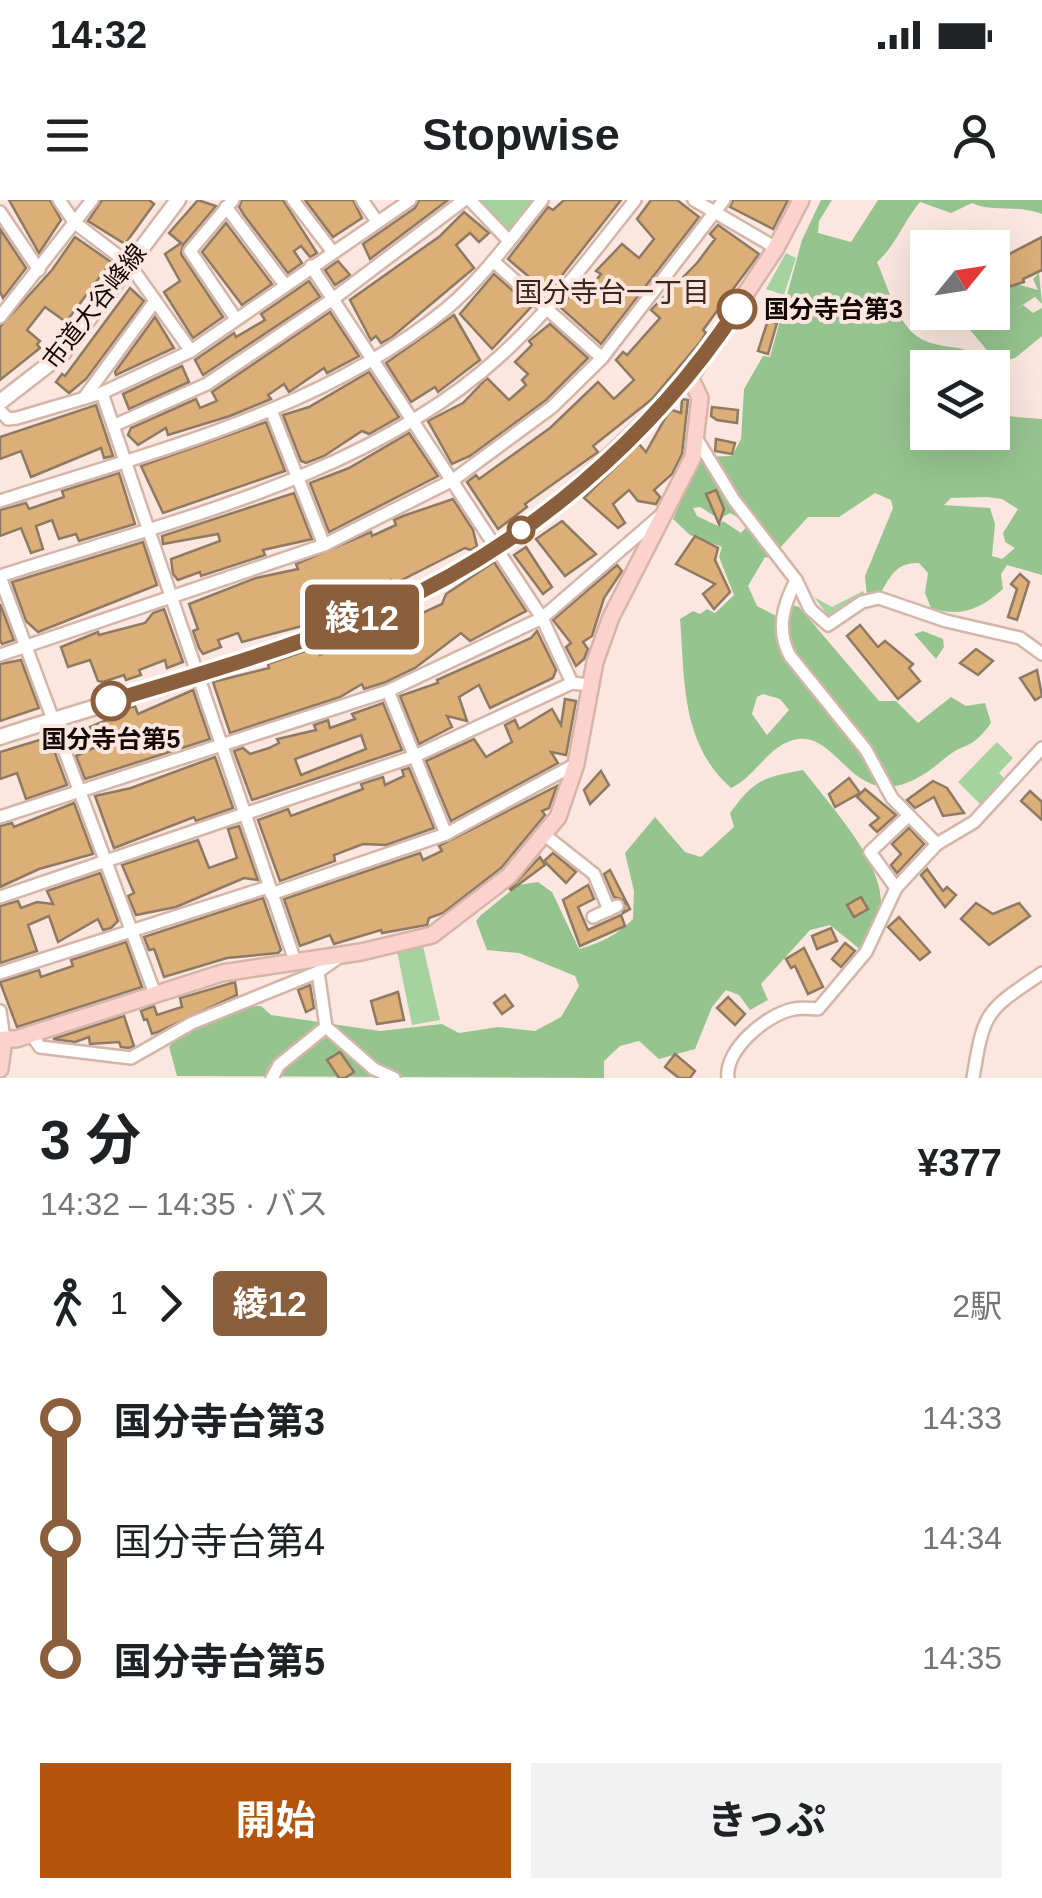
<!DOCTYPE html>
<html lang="ja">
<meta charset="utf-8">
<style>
:root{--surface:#fff;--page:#f2f2f2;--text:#202124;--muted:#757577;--accent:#b45309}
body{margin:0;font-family:Arial,"Noto Sans JP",sans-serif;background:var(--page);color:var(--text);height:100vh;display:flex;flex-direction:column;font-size:38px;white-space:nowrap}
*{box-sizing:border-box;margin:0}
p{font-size:32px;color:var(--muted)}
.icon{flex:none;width:55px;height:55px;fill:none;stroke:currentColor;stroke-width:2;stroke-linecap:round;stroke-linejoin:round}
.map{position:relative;height:878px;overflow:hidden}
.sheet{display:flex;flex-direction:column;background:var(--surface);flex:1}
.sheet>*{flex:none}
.badge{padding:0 20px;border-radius:8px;font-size:35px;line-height:65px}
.needle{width:65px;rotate:60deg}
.tools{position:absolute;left:910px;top:30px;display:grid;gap:20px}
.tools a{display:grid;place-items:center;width:100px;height:100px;border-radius:0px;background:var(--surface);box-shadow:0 10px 40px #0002;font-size:50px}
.map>.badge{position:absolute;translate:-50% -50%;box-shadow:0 0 0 5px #fff}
.legs{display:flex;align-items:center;gap:15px;height:110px;padding:0 40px;font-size:32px}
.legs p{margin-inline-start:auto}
.summary{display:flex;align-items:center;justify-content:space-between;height:170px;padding:0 40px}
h1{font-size:55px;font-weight:700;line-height:75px}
.primary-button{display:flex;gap:20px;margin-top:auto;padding:20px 40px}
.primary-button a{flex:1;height:115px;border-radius:0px;background:var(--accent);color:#fff;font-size:40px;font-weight:700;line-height:115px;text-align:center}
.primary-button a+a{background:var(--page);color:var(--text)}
ul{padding:0 40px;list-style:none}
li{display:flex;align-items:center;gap:35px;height:120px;font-size:38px}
li i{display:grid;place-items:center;width:15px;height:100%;margin:0 12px;background:currentColor}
li i::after{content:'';width:25px;height:25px;margin:-12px;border:8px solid;border-radius:50%;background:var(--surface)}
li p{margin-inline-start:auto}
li:first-child i{background:linear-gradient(#0000 50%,currentColor 0)}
li:last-child i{background:linear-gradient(currentColor 50%,#0000 0)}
.status{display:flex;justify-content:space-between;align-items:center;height:70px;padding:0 50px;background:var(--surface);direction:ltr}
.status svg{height:28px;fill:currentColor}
header{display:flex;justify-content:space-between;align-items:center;height:130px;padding:0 40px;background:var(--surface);font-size:45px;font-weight:700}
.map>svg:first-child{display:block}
</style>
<div class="status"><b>14:32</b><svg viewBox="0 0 49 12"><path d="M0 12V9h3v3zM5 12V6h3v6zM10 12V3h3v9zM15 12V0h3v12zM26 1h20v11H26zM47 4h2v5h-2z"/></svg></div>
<header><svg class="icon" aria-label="menu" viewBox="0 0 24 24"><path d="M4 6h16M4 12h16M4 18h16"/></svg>Stopwise<svg class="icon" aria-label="person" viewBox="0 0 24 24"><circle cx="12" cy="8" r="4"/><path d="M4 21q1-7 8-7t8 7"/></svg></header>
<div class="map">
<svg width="1042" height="878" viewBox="0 0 1042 878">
<rect width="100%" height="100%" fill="#fbe7df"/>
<g fill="#a5d39f">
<polygon points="475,0 535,0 506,33"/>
<polygon points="786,53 796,58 784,95 766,89"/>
<polygon points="863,391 866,398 830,418 814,397 832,407"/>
<polygon points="997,542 1013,558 999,573 1008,582 983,607 958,582"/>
<polygon points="423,746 440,820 412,825 397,751"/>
</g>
<g fill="#96c48f" fill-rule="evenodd">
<path d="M 821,0 L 832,0 L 819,21 L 818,33 L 851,42 L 878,0 L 1042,0 L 1042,14 C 1016,4 994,13 972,3 L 951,13 L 920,2 C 905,19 895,47 877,62 C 889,88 898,132 928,142 C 948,149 964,145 982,158 L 980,167 L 928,168 L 928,232 L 992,232 L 993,215 L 1042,219 L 1042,375 L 1007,365 L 1001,374 L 1003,389 C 980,409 961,418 931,408 L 925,393 L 928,373 L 919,363 C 895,362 889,379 879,396 L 867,397 L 865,376 L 893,308 L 891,300 L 875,293 L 839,317 L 808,317 L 778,350 L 759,336 L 760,344 L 777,360 L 765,357 L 748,386 L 757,406 L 778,417 L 793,405 L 799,407 L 879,501 L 896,501 L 918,523 L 951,497 L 966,506 L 985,503 L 991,523 C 970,552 965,541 944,559 C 857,634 845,533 798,539 C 769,543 756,577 731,588 C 680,543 685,478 680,419 L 693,411 L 700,414 L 707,409 L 715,413 L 734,395 L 719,357 L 722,347 L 690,335 L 673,319 L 700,257 L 732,256 L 741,239 L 744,189 L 763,156 L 770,157 L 802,40 ZM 987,297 L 1002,299 L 1018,309 L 1003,333 L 1005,342 L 1015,348 L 1002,359 L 992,356 L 995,324 L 990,308 L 944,305 L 951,298 ZM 700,307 L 719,319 L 730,313 L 749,324 L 741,333 L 723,321 L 718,326 L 697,316 L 693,308 ZM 763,494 L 780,499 L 789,510 L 767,535 L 752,514 L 757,497 Z"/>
<polygon points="1039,73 1042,104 1035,97 1013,111 1023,105 1033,113 1042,108 1042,136 1015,158 1004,161 991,155 956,113 975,113 985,120 997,110 993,91 1016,84 1038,90 1033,79"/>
<polygon points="923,431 943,439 944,447 936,459 914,434"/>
<path d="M 803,570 C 828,603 885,663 881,707 C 879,719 866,737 861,750 L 830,725 L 810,730 L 761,784 L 768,800 L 750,810 L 739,795 L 726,790 L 712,807 L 695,849 L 659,859 L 639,841 L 620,846 L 604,861 L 604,878 L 177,876 L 169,847 C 188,824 231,805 261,806 L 271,815 L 380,831 L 442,824 L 459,833 L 498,827 L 535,831 L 561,817 L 579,786 L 575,776 L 519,753 L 487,750 L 476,721 L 481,715 L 518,685 L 538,682 L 552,692 L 579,749 C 601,743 617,735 633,719 L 634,691 L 625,653 L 655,617 L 685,652 L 701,657 L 734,627 L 730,613 C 755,579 762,578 803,570 Z"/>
</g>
<g fill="#dcae78" stroke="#8e7a63" stroke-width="2.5" fill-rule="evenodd">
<polygon points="9,0 50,0 61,20 39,53"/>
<polygon points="149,0 154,4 125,44 88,21 102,0"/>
<polygon points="198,0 216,6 183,45 181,54 223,117 193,138 164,92 180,81 165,54 181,43 169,33"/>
<polygon points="242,0 283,0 317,53 310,57 301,46 294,51 302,63 288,73 244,15 239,7"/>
<polygon points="305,0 353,0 362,18 333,37"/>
<polygon points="419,0 448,0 370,59 363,44 415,8"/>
<polygon points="564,0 621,0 548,93 508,59 548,7 553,10"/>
<polygon points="651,0 677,0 699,17 601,144 560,107 572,94 580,100 601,74 596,71 622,44 639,58 654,39 637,19"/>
<polygon points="733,0 788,0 773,29 730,7"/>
<polygon points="464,12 489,33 479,42 470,33 456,45 474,68 392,137 381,143 376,136 371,140 350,100 440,36"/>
<polygon points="226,23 272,84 242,105 202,52"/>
<polygon points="718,25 759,54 703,130 706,133 701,141 652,199 593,246 598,252 525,304 527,307 498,329 467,282 476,275 479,279 550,228 598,182 614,199 634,180 616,160 623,152 627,155 660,118 651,110 697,63 715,39 710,34"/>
<polygon points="0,29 26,68 3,98 0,92"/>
<polygon points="75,37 111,62 66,122 45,107 27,130 40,141 37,144 40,148 0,180 0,127 52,70"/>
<polygon points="1042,37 1042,70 1023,79 1024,82 992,92 992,63"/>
<polygon points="338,61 350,75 335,85 325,70"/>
<polygon points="494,74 531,107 492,149 460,114"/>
<polygon points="309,81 320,97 203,175 195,160 234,133 236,137 265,120 261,114"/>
<polygon points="130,88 144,101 86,179 69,193 56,182 62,174 65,176"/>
<polygon points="330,112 359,156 327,173 324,168 289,192 284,184 268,195 271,199 230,216 168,235 166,228 138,245 128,235 131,228 196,199 200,208 217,201 212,192"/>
<polygon points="454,115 480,160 438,192 435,187 411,202 386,163"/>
<polygon points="155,117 174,148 116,175 115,172"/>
<polygon points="768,120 777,123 768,154 758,151"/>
<polygon points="550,124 588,158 546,200 470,256 452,264 428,221 463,203 487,178 509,200 526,185 522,180 528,174 515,162 532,145 529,141"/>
<polygon points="182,166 189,182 129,209 123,194"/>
<polygon points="369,172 399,217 369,234 362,231 324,256 306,263 301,261 283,215 309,207"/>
<polygon points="682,199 688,200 682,254 672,274 654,290 660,297 656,304 638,301 629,290 613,304 625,323 618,328 584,298 639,244 646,252 667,215 672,210 681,213"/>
<polygon points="96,205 113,256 104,258 101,248 31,277 21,251 0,259 0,237"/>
<polygon points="712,207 738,210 737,223 717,220 711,216"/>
<polygon points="266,222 285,271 163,313 141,266"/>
<polygon points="409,233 438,276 329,332 310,283 349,268"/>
<polygon points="716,239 735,243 732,254 715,251"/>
<polygon points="119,273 135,324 79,341 76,334 59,339 52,320 36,326 43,349 31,353 21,328 0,336 0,310 26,303 29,309 64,297 62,291"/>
<polygon points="716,290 724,309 719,324 706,294"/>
<polygon points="294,293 312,339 263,350 265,355 201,376 200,372 178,380 173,374 171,359 220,341 218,334 163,344 162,336"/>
<polygon points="453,299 473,330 477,346 471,350 465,348 394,384 391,380 341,414 338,408 302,426 242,442 238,433 218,440 221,447 203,454 199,448 193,431 198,429 189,404 256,378 298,369 296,364 371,332 372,336 396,325 394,320 403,316"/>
<polygon points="562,321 596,354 565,376 536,339"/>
<polygon points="695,336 718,348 715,360 730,392 714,409 703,394 715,384 676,364"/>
<polygon points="143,342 157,385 38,432 26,421 12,382"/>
<polygon points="526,347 552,387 543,394 514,355"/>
<polygon points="494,362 526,411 470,441 461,433 415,468 386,482 364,489 362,484 340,497 230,533 213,482 269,468 268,464 316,447 320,455 369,429 380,432 389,450 415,436 407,420 442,404 446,394"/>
<polygon points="617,365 622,371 604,398 592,436 583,442 588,449 584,459 576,466 566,447 571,443 553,420"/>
<polygon points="1020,374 1029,382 1017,420 1008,417 1017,389 1011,384"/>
<polygon points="0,404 14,440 2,444 0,440"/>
<polygon points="164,409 183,462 167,468 165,460 139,470 141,475 126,480 124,475 103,482 98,481 90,460 68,467 61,447 98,432 99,435 145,423 153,413"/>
<polygon points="860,425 878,447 885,441 913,464 909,468 920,481 898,499 847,436"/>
<polygon points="537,431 556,470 553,478 490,508 479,485 459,497 467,521 447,516 452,527 419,544 400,496 438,483 437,480 531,438"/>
<polygon points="976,449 993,461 978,475 960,463"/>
<polygon points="21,460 39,508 0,521 0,464"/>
<polygon points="1037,470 1042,496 1035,500 1020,478"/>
<polygon points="193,490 210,539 85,579 76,556 98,546 90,527 114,517 112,513 135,506 138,514"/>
<polygon points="565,499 576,501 566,555 551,552 558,563 451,621 426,561 474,539 486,557 512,542 505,525 515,520 519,529 552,509 561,525"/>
<path d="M 383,503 L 402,550 L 252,600 L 234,551 L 243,548 L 250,554 L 269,548 L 279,543 L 277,539 L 316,530 L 314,525 L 328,520 L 330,528 L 355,519 L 352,514 ZM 361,535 L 366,549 L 301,575 L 295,559 Z"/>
<polygon points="49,537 67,585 26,599 17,573 0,579 0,552"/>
<polygon points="215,557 233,608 196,621 194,617 114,648 95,596 131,588"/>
<polygon points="409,568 434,628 386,645 363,644 334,655 335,661 280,681 258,620 288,609 291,616 363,589 361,584 383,577 385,585 404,576 402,570"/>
<polygon points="601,571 609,585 590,604 584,590"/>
<polygon points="849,578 860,593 835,607 829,594"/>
<polygon points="933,581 947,588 964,613 943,616 934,597 915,608 907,600"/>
<polygon points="557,586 549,608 542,611 545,615 501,668 443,713 429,718 427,725 382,733 381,730 334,744 330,735 300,746 284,699 420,653 423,660 442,651 439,646"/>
<polygon points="865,589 896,615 877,632 870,625 879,618 857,597"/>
<polygon points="1030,591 1042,602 1042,620 1021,601"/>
<polygon points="74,603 93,654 39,669 0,687 0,626 12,623 14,627"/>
<polygon points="239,626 258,680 244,678 176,707 136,715 128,696 134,693 122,665 198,640 209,668 237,658 228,629"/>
<polygon points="909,628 924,644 897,673 891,665 901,654 892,644"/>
<polygon points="553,653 576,672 566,683 544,661"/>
<polygon points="540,657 545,665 511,690 510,689"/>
<polygon points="927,669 943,691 947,687 956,695 945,707 921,675"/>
<polygon points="610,670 630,709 623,713 625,701 614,697 604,674"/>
<polygon points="100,673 118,721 111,728 103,730 98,719 58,742 49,716 28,725 37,751 0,763 0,706 18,701 21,708 37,702 53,704 47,691"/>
<polygon points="588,685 594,699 578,707 588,730 621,715 625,726 580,746 563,700"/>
<polygon points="861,697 868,709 854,717 847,705"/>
<polygon points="263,698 281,750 278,753 227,758 164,777 156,754 154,749 149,750 144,737"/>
<polygon points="976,703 993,714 1019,703 1030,716 989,745 961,719"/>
<polygon points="899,717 930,752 920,760 888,727"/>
<polygon points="831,728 837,741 817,749 812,736"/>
<polygon points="126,742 142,787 17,827 0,782 39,770 41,777 73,766 71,760"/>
<polygon points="845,743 855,751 841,767 832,759"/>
<polygon points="804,748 823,787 808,794 795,766 791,768 786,759"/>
<polygon points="235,782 237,795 158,832 152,834 147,819 144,820 141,811 154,806 157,815 182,807 180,798"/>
<polygon points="310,785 314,808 306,812 298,790"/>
<polygon points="398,792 404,820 377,824 371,801"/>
<polygon points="505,795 513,806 502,814 494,803"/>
<polygon points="728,797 745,814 735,825 717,808"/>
<polygon points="124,816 134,846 129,848 121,847 119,842 90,844 89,837 75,842 53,839"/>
<polygon points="340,852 354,872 345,878 339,878 327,860"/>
<polygon points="675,854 695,871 690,878 679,878 665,867"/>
</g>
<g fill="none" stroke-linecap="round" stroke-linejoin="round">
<g stroke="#d5b5a8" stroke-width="16">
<g id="minor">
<polyline points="59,0 75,23 129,64 191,151"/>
<polyline points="233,0 190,51 236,119"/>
<polyline points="293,0 332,51"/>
<polyline points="362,0 376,20"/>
<polyline points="470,0 509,41"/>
<polyline points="694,0 776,48"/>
<polyline points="226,7 285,85"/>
<polyline points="0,12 39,70"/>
<polyline points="493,61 602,158"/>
<polyline points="311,66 542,418 572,483"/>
<polyline points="0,117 92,0"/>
<polyline points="102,193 295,761"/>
<polyline points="84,198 155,101"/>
<polyline points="271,210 324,345"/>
<polyline points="0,211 8,219 17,218 102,193 191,151 410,0"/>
<polyline points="115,225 207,184 333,99 464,0"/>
<path d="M 698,241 L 734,300 L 796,380 C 783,406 776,430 790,456 L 866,550 L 892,598 L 937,644 L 896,688 L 866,752 L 818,809 C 811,809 801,807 794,809 C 767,814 724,850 728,878"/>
<path d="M 0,301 C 151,252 321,211 446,109 C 483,78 512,37 542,0"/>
<path d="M 0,376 C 166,322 368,277 500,156 C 551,110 592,54 635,0"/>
<polyline points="0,377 155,794"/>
<polyline points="796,380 810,409 828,425 862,402 879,398 946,421 1020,438 1042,454"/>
<polyline points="0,455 324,345 453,280 552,207 602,158 724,0"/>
<polyline points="388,491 446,634"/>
<polyline points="0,617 388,491 542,418 661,315"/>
<polyline points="546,636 594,674 609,710"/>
<polyline points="937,644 974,622 1042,548"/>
<polyline points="896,688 870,652 907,617"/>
<polyline points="271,694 446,634 576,564"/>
<polyline points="0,697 415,556 572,483 590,485"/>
<polyline points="593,717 617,706"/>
<polyline points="318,772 326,827 374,869 394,878"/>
<polyline points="0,773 268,687"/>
<polyline points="0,811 4,839 0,838"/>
<polyline points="31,834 40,847 131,858 192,823 318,772 339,757"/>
<polyline points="272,878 279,865 326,827"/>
<path d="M 973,878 C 984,810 986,811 1042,773"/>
</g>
</g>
<g stroke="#d5b5a8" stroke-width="19">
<g id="tertiary">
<polyline points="0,202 62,154 178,0"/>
<path d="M 0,537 C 167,482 347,444 496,347 C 570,299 628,238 690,177"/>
</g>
</g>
<g stroke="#d5b5a8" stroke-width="20">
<polyline id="secondary" points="0,869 4,839 16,839 222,773 361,752 432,735 509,676 558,617 576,564 595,462 611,417 693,257 700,198 690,177 776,48 801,0"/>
</g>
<use href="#minor" stroke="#fff" stroke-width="11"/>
<use href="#tertiary" stroke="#fff" stroke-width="14"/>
<use href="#secondary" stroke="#fcd2cd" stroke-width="15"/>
</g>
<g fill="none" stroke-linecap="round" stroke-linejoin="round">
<g stroke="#fff" stroke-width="22">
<path id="line-1" d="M 111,501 C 203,473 298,446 386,408 C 527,345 652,237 737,109"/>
</g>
<use href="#line-1" stroke="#8b5e3c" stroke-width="15"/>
</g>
<g fill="#fff" stroke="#8b5e3c" stroke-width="5">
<circle cx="737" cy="109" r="18"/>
<circle cx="521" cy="330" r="12"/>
<circle cx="111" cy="501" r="18"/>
</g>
<g text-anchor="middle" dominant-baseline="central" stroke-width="8" stroke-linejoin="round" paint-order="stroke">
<g font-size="25" fill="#140906" stroke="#fbe7df">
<text transform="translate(94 106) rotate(-52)">市道大谷峰線</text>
</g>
<g font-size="25" font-weight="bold" fill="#140906" stroke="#fbe7df" text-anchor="start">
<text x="764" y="109">国分寺台第3</text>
<text x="111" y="539" text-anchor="middle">国分寺台第5</text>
</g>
<g font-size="28" fill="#3f261c" stroke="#fbe7df">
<text x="612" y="92">国分寺台一丁目</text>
</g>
</g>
</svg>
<div class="tools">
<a><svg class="needle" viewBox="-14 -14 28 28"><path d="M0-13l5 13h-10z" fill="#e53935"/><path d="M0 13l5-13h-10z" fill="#757577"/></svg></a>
<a><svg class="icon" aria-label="layers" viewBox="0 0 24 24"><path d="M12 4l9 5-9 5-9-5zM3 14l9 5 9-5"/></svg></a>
</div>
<b class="badge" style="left:362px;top:417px;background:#8b5e3c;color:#fff">綾12</b>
</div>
<section class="sheet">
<div class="summary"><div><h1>3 分</h1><p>14:32 – 14:35 · バス</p></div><b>¥377</b></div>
<div class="legs"><svg class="icon" aria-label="walk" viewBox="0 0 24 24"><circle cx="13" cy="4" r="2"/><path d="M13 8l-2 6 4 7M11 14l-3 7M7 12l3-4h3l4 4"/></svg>1<svg class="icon" aria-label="forward" viewBox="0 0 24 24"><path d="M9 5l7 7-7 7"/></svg><b class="badge" style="background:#8b5e3c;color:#fff">綾12</b><p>2駅</p></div>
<ul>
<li><i style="color:#8b5e3c"></i><b>国分寺台第3</b><p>14:33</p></li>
<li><i style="color:#8b5e3c"></i><span>国分寺台第4</span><p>14:34</p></li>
<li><i style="color:#8b5e3c"></i><b>国分寺台第5</b><p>14:35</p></li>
</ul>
<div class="primary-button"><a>開始</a><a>きっぷ</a></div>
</section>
